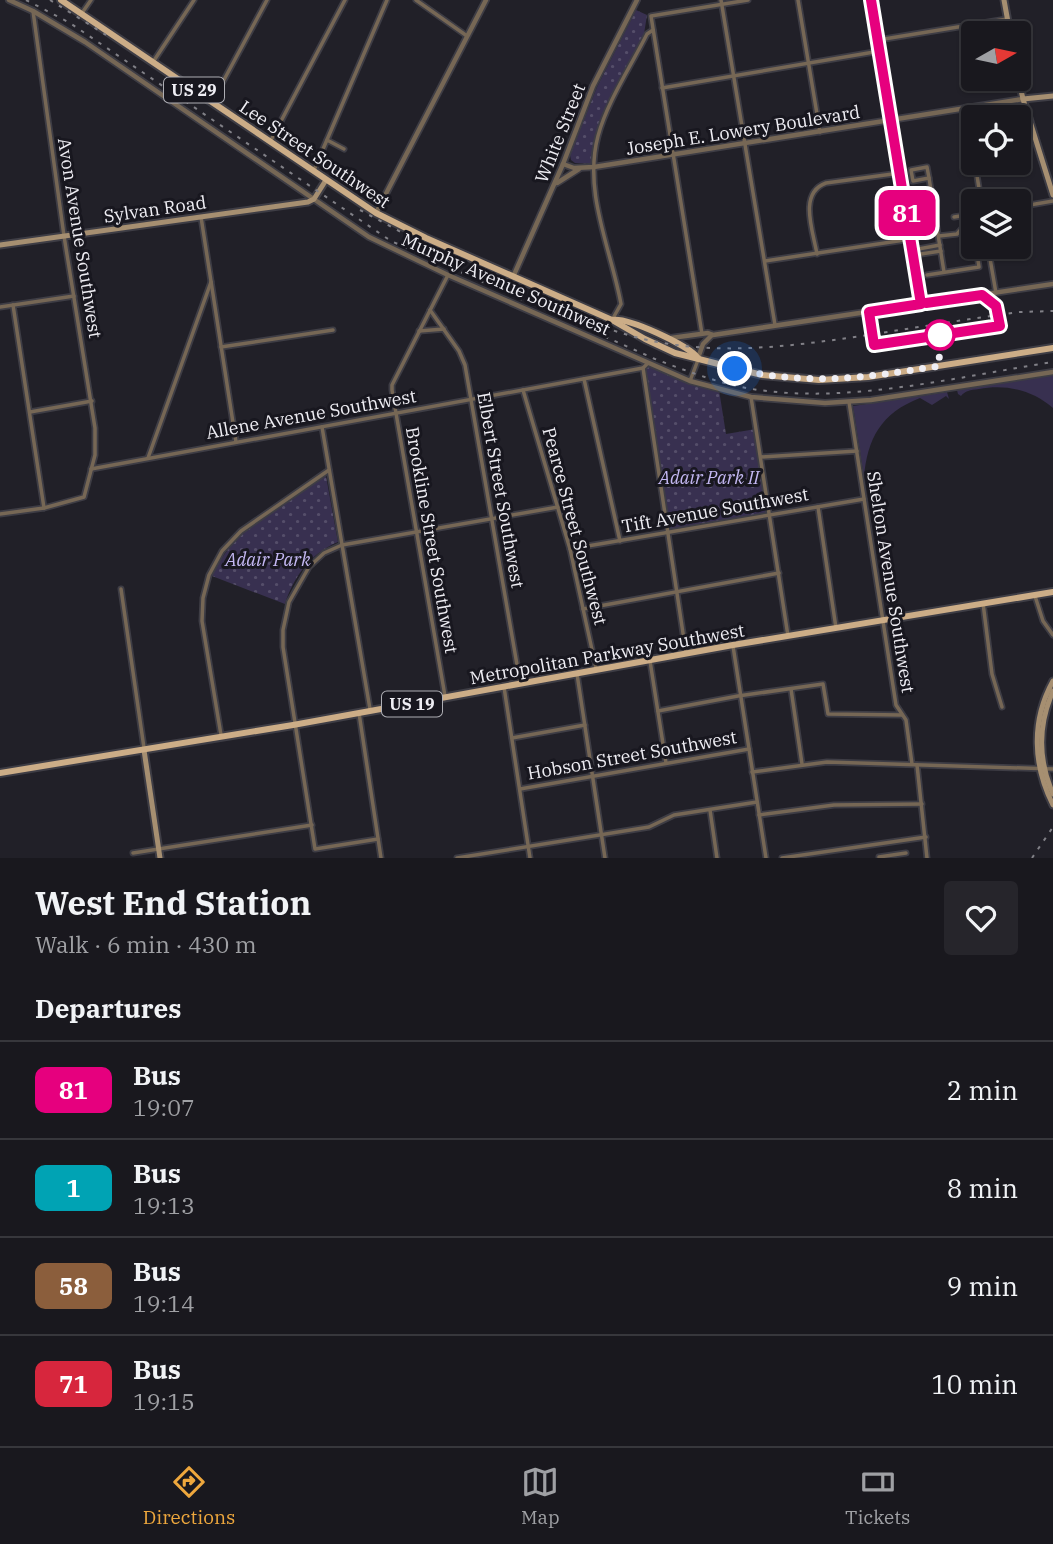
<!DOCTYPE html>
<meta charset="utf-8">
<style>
:root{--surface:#19181e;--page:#26252b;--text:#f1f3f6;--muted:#9fa0a4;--line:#37373c;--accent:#eea73d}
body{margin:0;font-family:"IBM Plex Serif",serif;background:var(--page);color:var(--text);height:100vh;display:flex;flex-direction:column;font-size:26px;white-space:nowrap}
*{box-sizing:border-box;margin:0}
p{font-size:23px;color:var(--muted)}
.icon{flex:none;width:38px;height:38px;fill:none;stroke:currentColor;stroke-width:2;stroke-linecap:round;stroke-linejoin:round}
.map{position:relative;height:858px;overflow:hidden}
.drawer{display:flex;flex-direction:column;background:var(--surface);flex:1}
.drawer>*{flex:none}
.badge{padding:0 14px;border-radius:10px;font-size:24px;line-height:46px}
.needle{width:46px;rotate:81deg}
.controls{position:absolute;left:961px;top:21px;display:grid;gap:14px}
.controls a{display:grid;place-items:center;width:70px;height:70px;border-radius:7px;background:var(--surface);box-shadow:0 2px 5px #0004,0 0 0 2px var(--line);font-size:35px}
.you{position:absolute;width:35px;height:35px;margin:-18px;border:5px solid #fff;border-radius:50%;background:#1a73e8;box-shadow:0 0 0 10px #1a73e833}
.map>.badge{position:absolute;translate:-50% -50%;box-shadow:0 0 0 4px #fff}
h2{padding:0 35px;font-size:26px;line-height:63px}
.round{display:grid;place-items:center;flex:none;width:74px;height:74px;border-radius:7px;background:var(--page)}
.summary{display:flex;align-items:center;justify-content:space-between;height:119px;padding:0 35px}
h1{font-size:33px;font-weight:700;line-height:52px}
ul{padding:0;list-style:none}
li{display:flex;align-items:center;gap:21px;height:98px;padding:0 35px;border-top:2px solid var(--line)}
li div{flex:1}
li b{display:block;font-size:26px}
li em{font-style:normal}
li .badge{min-width:77px;font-weight:700;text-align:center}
.tab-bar{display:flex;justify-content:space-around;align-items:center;height:98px;border-top:2px solid var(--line);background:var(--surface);font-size:19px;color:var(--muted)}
.tab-bar a{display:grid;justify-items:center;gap:4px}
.tab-bar .current{color:var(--accent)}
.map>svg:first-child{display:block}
</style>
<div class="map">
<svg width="1053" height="858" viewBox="0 0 1053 858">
<defs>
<pattern id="park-dots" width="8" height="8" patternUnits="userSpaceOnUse" patternTransform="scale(1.75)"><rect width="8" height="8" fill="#383050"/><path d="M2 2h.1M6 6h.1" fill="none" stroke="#554e6a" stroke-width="1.8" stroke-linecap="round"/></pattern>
</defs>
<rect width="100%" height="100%" fill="#212028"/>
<g fill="#383050">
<path d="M 1053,375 L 1053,408 C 1032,390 1006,384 979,389 C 970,390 965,391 961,396 L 958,394 L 957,390 Z"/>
<path d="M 947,392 L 949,399 L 946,396 L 932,405 L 920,398 C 881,413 867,439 864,478 L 853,406 Z"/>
</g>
<g fill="url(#park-dots)">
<polygon points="636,10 647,15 644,34 598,129 592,164 575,163 571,160 570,155 597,87"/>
<polygon points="647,364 719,390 726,434 756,429 769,515 668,533 643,368"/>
<path d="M 326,476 L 338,542 C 310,554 294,576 285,604 L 212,576 C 232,529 285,503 326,476 Z"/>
</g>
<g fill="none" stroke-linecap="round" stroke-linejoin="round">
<g stroke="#3e3d45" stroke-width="7">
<g id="minor">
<polyline points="416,0 467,36"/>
<polyline points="721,0 775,325"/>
<polyline points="798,0 820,132"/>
<polyline points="872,0 921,304"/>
<polyline points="82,13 91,0"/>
<polyline points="878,40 1007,19"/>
<polyline points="153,62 194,0"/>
<polyline points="662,88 880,51"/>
<polyline points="212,102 267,0"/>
<polyline points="966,109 973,153"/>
<polyline points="271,140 345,0"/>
<polyline points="327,140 344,149"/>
<polyline points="975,163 981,201"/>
<polygon points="927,167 929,178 913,181 911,170"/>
<polyline points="314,170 387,0"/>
<polyline points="929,178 944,272"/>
<polyline points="1018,207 1053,201"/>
<polyline points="201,217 236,442"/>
<polyline points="954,217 973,214"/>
<polyline points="939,236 957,234 964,226 973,225"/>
<polyline points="988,247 996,293"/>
<polyline points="913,250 940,245"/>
<path d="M 817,254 C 813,231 798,193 826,183 L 900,173"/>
<polyline points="914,255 941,251"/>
<polyline points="765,261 911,239"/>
<polyline points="927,275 979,267 976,247"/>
<polyline points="13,305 44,508"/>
<polyline points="0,307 74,296"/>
<polyline points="430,310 459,351 465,365 520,682"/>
<path d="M 612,320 L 621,304 C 611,249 583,192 598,136 C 607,102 631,66 647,34 L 653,30"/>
<polyline points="419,331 444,329"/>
<polyline points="702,334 651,16 748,0"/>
<polyline points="221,347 333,330"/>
<polyline points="643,368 686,653"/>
<polyline points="584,379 620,541"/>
<polyline points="690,381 698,360"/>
<polyline points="523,390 570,549 596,668"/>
<polyline points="751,397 788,636"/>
<polyline points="849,402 896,705 906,720 912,764"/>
<polyline points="30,412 92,401"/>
<polyline points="322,427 370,709"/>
<polyline points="761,457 857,451"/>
<polyline points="148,458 211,282"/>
<polyline points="91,469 643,368 647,364"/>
<polyline points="818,507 836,628"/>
<polyline points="0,514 44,508 84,497 95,455 95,428 64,236 33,11"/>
<polyline points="570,549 864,499"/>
<polyline points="121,589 144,748"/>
<polyline points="1035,596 1043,621 1053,635"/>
<polyline points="983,603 992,674 1002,707"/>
<polyline points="583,609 779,573"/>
<polyline points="733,646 766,858"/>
<polyline points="650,661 666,763"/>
<polyline points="577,674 605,858"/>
<polyline points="504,687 530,858"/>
<polyline points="791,689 802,764"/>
<polyline points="445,696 392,390 392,385 448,275"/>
<polyline points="658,711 738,696 823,684 828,714 902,715"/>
<polyline points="359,713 381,858"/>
<polyline points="221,735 202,621 203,598 209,575 222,551 241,531 329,470"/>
<polyline points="512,738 585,725"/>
<polyline points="917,765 927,858"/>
<polyline points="752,772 827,762 1053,769"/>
<polyline points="520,789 749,749"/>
<polyline points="710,810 717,858"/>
<polyline points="759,815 834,805 922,804"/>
<polyline points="378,839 315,849 283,647 283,630 289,602 309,567 324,553 342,545 558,507"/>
<polyline points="133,853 312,825"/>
<polyline points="879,857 906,853"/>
<polyline points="457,858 649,827 674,815 757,802"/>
<polyline points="782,858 926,837"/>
</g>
</g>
<g stroke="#3e3d45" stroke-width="8">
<g id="tertiary">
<polyline points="9,0 33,11 85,42 369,237 448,275 690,381 751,397 825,403 871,400 1053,372"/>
<polyline points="563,164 574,168 594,167 1023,99"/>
<polyline points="557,183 579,169"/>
<polyline points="376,213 486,0"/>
<polyline points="513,277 563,164 593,86 637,0"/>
<polyline points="671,338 708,333 713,335 1053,284"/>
<polyline points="698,358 703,344 712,335"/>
</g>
</g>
<g stroke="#3e3d45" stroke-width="9">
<g id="secondary">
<polyline points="1004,0 1010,33"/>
<polyline points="1018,77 1023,99 1053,195"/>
<polyline points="1023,99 1053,96"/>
<polyline points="0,245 308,202 314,199 326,180"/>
<path d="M 1053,681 C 1031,721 1033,765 1053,805"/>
<path d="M 1053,691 C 1038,725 1038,760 1053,794"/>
<polyline points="144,750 160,858"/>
</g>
</g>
<g stroke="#3e3d45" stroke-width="10">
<g id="primary">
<polyline points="61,0 376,213 426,238 612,320 645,339 675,353 762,375 819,380 868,377 1053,348"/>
<path d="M 612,320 C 628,317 688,345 698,358"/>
<polyline points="0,773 293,725 733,645 1053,592"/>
</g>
</g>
<use href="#minor" stroke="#766755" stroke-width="3.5"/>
<use href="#tertiary" stroke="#766755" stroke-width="4.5"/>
<use href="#secondary" stroke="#a68f71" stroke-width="5"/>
<use href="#primary" stroke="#ccad87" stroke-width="6"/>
<g stroke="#818087" stroke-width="2" stroke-dasharray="3.5 7" stroke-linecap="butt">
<path d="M 26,0 L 70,23 L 391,241 L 655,359 C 692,373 728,387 767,391 C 858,402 962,376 1053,362"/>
<polyline points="50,0 106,35"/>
<polyline points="360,210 421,243"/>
<polyline points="568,309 613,328"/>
<path d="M 604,327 C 688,359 774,349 861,336 C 914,328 967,319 1020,312 L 1053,311"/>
<polyline points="1032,858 1053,827"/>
</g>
</g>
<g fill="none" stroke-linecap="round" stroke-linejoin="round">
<g stroke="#fff" stroke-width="16">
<polyline id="line" points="871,0 921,304 869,312 874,345 1000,326 996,306 982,295 926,303"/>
</g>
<use href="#line" stroke="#e6007e" stroke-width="10"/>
<path stroke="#efeef4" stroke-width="7" stroke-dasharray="0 12.6" d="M 735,369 C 810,386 864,378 939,366 L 940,335"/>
</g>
<circle fill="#fff" stroke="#e6007e" stroke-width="3.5" cx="940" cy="335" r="14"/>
<g text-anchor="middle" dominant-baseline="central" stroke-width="6" stroke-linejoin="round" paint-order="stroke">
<g fill="#18171f" stroke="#aeaeb4" stroke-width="2">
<rect x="164" y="77.5" width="60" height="25" rx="5"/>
<rect x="382" y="691.5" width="60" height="25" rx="5"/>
</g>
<g font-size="16" font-weight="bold" fill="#efeef4">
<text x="194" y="90">US 29</text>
<text x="412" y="704">US 19</text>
</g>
<g font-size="18" fill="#efeef4" stroke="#18171f">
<text transform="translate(743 130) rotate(-9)">Joseph E. Lowery Boulevard</text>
<text transform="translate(560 133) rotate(-68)">White Street</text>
<text transform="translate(315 154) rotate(34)">Lee Street Southwest</text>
<text transform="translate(155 209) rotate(-8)">Sylvan Road</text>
<text transform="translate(80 238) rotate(81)">Avon Avenue Southwest</text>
<text transform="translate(506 284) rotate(24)">Murphy Avenue Southwest</text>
<text transform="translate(311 414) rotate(-10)">Allene Avenue Southwest</text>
<text transform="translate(501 490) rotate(80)">Elbert Street Southwest</text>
<text transform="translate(715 510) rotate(-10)">Tift Avenue Southwest</text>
<text transform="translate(575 526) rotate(75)">Pearce Street Southwest</text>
<text transform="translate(432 540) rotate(80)">Brookline Street Southwest</text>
<text transform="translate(891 582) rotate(81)">Shelton Avenue Southwest</text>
<text transform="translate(607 654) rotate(-10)">Metropolitan Parkway Southwest</text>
<text transform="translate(632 755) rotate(-10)">Hobson Street Southwest</text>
</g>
<g font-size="18" font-style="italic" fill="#c4b8f3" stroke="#18171f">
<text x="709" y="477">Adair Park II</text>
<text x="268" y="559">Adair Park</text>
</g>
</g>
</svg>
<div class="controls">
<a><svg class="needle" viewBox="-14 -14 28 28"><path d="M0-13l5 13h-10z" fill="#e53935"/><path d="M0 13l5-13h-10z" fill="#9fa0a4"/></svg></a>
<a><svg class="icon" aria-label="locate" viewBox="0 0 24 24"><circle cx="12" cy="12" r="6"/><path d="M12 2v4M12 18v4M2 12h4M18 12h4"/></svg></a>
<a><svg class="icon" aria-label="layers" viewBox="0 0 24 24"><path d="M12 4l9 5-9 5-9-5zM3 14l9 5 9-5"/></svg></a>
</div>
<div class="you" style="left:735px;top:369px"></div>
<b class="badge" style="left:907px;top:213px;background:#e6007e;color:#fff">81</b>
</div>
<section class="drawer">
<div class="summary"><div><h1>West End Station</h1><p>Walk · 6 min · 430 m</p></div><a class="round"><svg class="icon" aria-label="heart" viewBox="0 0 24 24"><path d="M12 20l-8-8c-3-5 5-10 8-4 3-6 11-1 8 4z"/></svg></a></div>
<h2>Departures</h2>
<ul>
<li><span class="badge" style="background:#e6007e;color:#fff">81</span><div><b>Bus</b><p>19:07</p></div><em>2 min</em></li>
<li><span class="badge" style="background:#00a3b4;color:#fff">1</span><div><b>Bus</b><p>19:13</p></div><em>8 min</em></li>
<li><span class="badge" style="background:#8b5e3c;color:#fff">58</span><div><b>Bus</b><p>19:14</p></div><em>9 min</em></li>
<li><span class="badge" style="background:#d7263d;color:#fff">71</span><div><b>Bus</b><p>19:15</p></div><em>10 min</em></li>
</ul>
</section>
<nav class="tab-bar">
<a class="current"><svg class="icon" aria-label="directions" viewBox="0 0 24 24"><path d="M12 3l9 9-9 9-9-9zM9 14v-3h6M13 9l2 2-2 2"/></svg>Directions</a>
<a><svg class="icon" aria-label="map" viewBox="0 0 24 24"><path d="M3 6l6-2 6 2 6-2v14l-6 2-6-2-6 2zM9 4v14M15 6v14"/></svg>Map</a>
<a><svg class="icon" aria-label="tickets" viewBox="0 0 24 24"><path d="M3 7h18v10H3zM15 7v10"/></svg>Tickets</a>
</nav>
